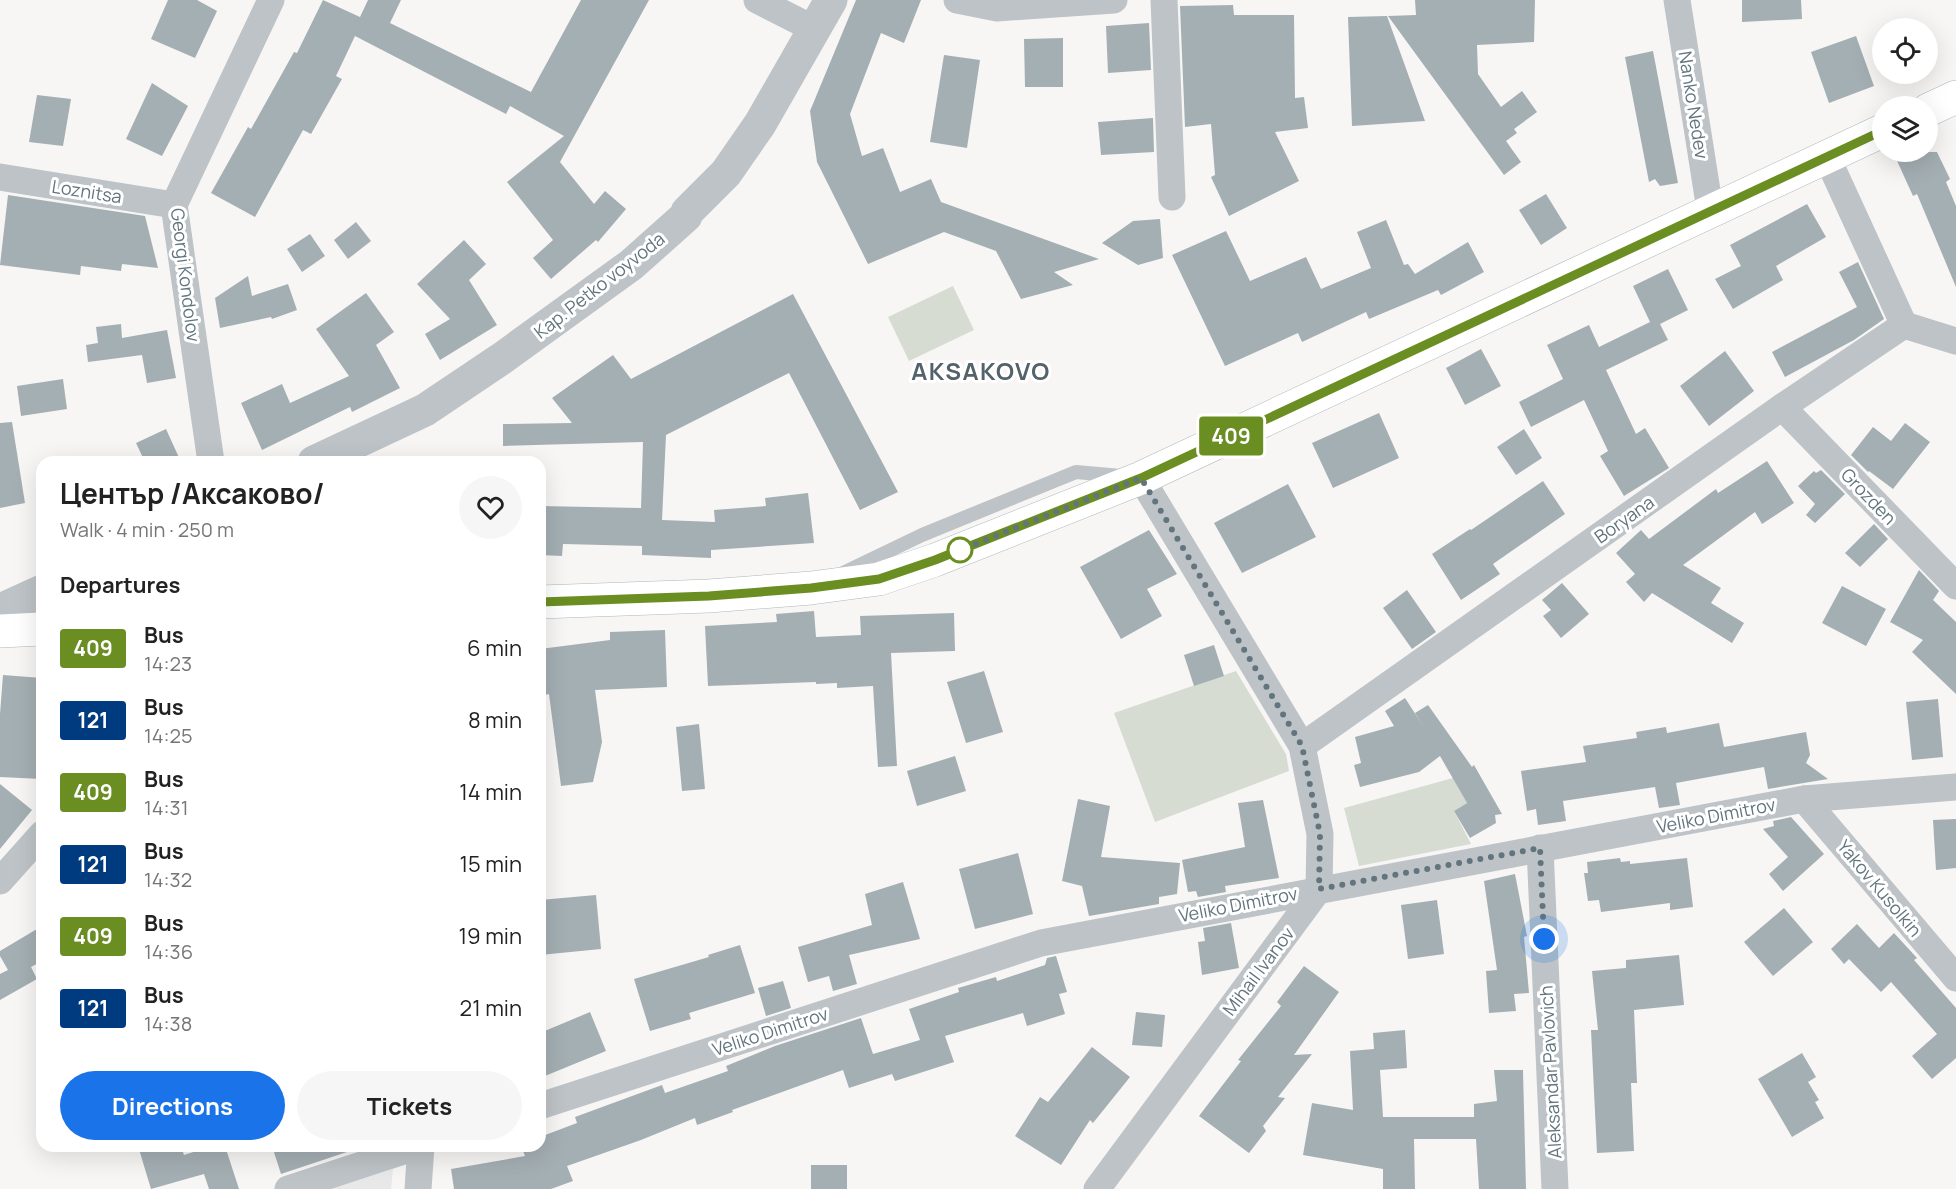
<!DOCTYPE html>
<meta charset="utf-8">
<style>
:root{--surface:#fff;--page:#f6f6f6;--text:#222;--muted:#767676;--accent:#1a73e8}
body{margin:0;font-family:Manrope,sans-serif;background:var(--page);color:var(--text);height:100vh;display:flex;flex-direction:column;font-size:22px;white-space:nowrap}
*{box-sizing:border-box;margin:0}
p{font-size:20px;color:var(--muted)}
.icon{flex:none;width:33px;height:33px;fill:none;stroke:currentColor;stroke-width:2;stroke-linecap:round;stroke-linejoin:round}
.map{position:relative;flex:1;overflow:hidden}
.panel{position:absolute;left:36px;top:456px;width:510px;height:696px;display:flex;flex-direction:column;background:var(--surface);border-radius:18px;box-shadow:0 6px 24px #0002}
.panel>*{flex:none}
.badge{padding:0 12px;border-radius:4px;font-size:21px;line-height:39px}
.tools{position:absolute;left:1872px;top:18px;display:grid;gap:12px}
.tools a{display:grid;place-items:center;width:66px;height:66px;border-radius:50%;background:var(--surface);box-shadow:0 6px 24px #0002;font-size:30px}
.you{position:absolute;width:30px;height:30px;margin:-15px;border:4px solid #fff;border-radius:50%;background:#1a73e8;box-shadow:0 0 0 9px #1a73e833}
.map>.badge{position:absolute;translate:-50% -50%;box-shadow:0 0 0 3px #fff}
h2{padding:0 24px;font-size:22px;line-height:54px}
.round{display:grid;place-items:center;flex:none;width:63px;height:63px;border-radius:32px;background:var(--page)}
.summary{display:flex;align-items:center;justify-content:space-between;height:102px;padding:0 24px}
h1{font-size:28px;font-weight:700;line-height:45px}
.primary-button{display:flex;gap:12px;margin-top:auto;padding:12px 24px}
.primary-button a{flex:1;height:69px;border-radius:36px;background:var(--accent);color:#fff;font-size:24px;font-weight:700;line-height:69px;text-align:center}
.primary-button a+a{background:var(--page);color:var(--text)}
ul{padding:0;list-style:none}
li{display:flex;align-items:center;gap:18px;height:72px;padding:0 24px}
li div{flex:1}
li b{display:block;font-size:22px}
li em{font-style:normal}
li .badge{min-width:66px;font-weight:700;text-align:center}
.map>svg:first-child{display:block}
</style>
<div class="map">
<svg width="1956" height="1189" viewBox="0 0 1956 1189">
<rect width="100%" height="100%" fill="#f7f6f4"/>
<polygon fill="#e7e8e7" points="393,1169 391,1189 331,1189"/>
<g fill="#d7dcd3">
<polygon points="953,286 974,330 909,361 888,317"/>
<polygon points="1236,671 1286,754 1289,771 1155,822 1114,713"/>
<polygon points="1453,778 1467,803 1454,811 1471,844 1359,866 1344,808"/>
</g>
<g fill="#a4afb3">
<polygon points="168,0 197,0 217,11 195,58 151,39"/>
<polygon points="323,0 360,17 368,0 401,0 390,23 531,92 581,0 649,0 560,162 594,204 605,191 626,209 598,242 596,240 551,279 533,258 553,240 507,182 564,136 510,106 506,114 355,36 336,76 342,79 311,134 303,130 255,217 211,193 248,127 251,129 294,52 297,53"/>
<polygon points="856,0 921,0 904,43 881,33 850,114 862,156 883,148 900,192 931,179 941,202 1099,259 1054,272 1073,285 1021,299 996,251 944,232 868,264 817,162 810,111"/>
<polygon points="1415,0 1535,0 1534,42 1477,45 1478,74 1501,107 1522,91 1537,112 1514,129 1517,133 1506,141 1521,162 1504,175 1388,16 1416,15"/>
<polygon points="1742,0 1801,0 1802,19 1742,22"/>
<polygon points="1233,5 1234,15 1294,15 1295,98 1304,97 1308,128 1275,132 1299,181 1229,216 1211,177 1215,175 1211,124 1185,127 1180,6"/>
<polygon points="1387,16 1425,121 1352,126 1348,17"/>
<polygon points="1149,23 1151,70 1108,73 1106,26"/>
<polygon points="1856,36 1874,86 1829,103 1811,52"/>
<polygon points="1063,38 1063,87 1025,87 1024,39"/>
<polygon points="1653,51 1678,183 1660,186 1655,179 1649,182 1625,57"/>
<polygon points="944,55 980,60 967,148 930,142"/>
<polygon points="152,83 188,106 162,156 126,139"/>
<polygon points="37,95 71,99 63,146 29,142"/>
<polygon points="1153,118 1154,152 1101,155 1098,122"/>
<polygon points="1893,152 1937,152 1950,179 1946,182 1956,206 1956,287 1917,194 1913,196"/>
<polygon points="1546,194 1567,228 1541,245 1519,210"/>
<polygon points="8,195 145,216 158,268 122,264 121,271 81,266 80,275 0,265"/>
<polygon points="1807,204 1826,237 1776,266 1783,280 1733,309 1715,279 1741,266 1730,245"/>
<polygon points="1160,219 1163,258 1138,265 1102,243 1133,221"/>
<polygon points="1386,220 1404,265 1408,264 1415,274 1468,242 1484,272 1441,295 1438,290 1369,319 1366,312 1302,342 1298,333 1225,366 1172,255 1226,231 1250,281 1306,257 1321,289 1371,268 1357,232"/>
<polygon points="356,222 371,241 348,259 334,240"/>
<polygon points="310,234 325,256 302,272 287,249"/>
<polygon points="464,240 486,264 469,280 497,325 440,360 425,334 450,319 417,284"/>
<polygon points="1858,262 1884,319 1854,340 1785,377 1772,352 1857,307 1839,272"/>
<polygon points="1668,269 1688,310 1660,324 1668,340 1606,370 1636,434 1645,428 1669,468 1624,496 1600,456 1608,451 1584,400 1531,427 1519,402 1563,379 1547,345 1589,325 1599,347 1650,322 1633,286"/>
<polygon points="248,276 252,296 288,284 297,310 272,319 271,317 220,328 215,298"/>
<polygon points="366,293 394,332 376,345 400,388 352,412 350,407 262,450 241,403 282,384 290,403 349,376 316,329"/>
<polygon points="793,294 898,492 860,510 789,373 666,435 662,520 715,522 714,510 766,506 765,498 808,493 814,543 711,550 711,558 642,555 642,546 563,544 562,556 540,555 540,506 641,508 643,442 503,446 503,424 572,423 552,398 613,355 631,379"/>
<polygon points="121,324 122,338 167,330 176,378 147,383 142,355 88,362 86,345 98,343 96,327"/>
<polygon points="1481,349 1501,386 1465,405 1446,368"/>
<polygon points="1725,351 1754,391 1709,426 1680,386"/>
<polygon points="63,379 67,409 21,416 17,386"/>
<polygon points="1379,413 1399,458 1333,488 1312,443"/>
<polygon points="12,422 25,503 0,508 0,423"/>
<polygon points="1905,423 1930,442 1893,489 1869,471 1868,472 1851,455 1873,427 1891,441"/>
<polygon points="166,429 181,462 145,462 136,443"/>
<polygon points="1524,429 1542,458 1516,475 1497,447"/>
<polygon points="1767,461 1794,503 1762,524 1755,512 1683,565 1721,588 1711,603 1744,623 1732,643 1652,593 1644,602 1626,582 1635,574 1616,553 1641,530 1649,539 1716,489 1718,493"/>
<polygon points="1821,470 1845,494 1815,523 1806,515 1815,504 1798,486 1814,471 1816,473"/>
<polygon points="1543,481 1565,514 1493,564 1500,574 1461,600 1432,554 1470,529 1471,530"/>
<polygon points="1288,484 1316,537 1242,573 1214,523"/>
<polygon points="1874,524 1888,539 1860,567 1845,553"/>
<polygon points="1149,530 1177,574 1147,589 1162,616 1121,639 1080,567"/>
<polygon points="1919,570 1939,591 1933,600 1956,622 1956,694 1912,652 1923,640 1890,622"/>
<polygon points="1562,583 1589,614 1561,638 1543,616 1551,610 1542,600"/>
<polygon points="1842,586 1886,609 1866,646 1822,623"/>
<polygon points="1407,590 1436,632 1412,649 1383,608"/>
<polygon points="814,611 816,637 861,635 860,616 954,613 955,651 891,653 897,766 878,767 873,686 837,688 837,683 816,684 816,682 708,686 705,626 777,622 776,614"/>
<polygon points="665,630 667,687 595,690 602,742 593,782 561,786 549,694 540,696 540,649 610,640 610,632"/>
<polygon points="1214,645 1224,676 1194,686 1184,655"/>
<polygon points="984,671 1003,732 966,743 947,682"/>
<polygon points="3,675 42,678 41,779 0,777 0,714"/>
<polygon points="1405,698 1425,729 1415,713 1428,705 1472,767 1474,765 1502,814 1495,815 1496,823 1470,838 1454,811 1467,803 1440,756 1419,772 1360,787 1354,765 1361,763 1355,737 1394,726 1385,711"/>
<polygon points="1938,699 1943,757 1912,760 1906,702"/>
<polygon points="1719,723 1724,747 1806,732 1810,755 1806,763 1828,779 1768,789 1764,767 1676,783 1680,805 1659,808 1655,787 1563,801 1566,821 1538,825 1536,809 1527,811 1521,771 1586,762 1583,746 1637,738 1636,732 1666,727 1667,733"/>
<polygon points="699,724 705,789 682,791 676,727"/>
<polygon points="955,756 966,791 917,806 907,771"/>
<polygon points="0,784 32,810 0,849"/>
<polygon points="1078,799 1110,806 1101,857 1180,863 1177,894 1159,897 1159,904 1089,916 1082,886 1062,881"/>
<polygon points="1263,800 1279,878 1225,886 1226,892 1198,897 1196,891 1188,892 1182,860 1245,847 1238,803"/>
<polygon points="1791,817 1824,854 1783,891 1769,874 1788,857 1763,829 1774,826 1773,821"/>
<polygon points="1956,819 1956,868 1936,870 1933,820"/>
<polygon points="1018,853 1033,914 975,929 959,869"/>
<polygon points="1620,858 1621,862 1630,861 1630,864 1687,858 1693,907 1670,910 1670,903 1601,912 1599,900 1588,901 1584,873 1588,873 1587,862"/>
<polygon points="1515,874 1527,936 1524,937 1529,993 1514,994 1516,1011 1489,1013 1486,971 1497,970 1484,881"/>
<polygon points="903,882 920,939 849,955 857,984 833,991 829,976 808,982 798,947 872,925 865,894"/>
<polygon points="596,895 601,949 540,955 540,900"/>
<polygon points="1437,900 1444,954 1408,959 1401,905"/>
<polygon points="1784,908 1813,942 1773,976 1744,942"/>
<polygon points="1231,923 1239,968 1202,975 1198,942 1205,941 1203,928"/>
<polygon points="1857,924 1879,948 1894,933 1917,958 1914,960 1956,1008 1956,1058 1932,1079 1912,1056 1937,1034 1891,982 1881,992 1849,959 1844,964 1831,949"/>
<polygon points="42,926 42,961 31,967 37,979 0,1000 0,974 8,970 0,956 0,951"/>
<polygon points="740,945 755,993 689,1013 691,1019 650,1031 634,979 709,957 708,955"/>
<polygon points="1679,955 1684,1005 1634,1010 1637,1083 1631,1083 1634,1151 1597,1153 1591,1030 1598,1030 1592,971 1626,968 1626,960"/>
<polygon points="1056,956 1067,992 1059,994 1065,1014 1027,1026 1023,1013 945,1036 954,1062 895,1081 892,1074 849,1088 843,1070 732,1110 733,1112 697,1125 695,1118 641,1140 567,1166 573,1181 551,1189 454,1189 451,1169 525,1156 521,1146 540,1146 540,1137 577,1123 575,1117 662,1085 665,1093 728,1071 726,1066 775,1046 861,1018 873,1054 920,1040 909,1009 959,992 958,988 996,977 997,981 1045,965 1047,958"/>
<polygon points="1304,966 1339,992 1294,1055 1312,1054 1278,1097 1285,1098 1263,1126 1266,1131 1249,1153 1199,1116 1241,1061 1238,1060 1281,1006 1277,1002"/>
<polygon points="783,981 791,1008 766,1016 758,988"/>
<polygon points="590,1012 606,1051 540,1078 540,1033"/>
<polygon points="1136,1012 1165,1015 1162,1047 1132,1045"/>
<polygon points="1405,1030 1407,1068 1380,1070 1383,1117 1474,1117 1474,1104 1497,1101 1494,1070 1523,1070 1526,1189 1479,1189 1476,1139 1414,1139 1415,1189 1383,1189 1383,1169 1303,1155 1312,1103 1353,1110 1350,1051 1374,1049 1373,1033"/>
<polygon points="1092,1047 1130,1077 1093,1123 1090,1120 1061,1165 1015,1136 1040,1097 1048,1102"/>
<polygon points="1802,1053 1816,1077 1808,1082 1819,1100 1815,1102 1824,1118 1792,1137 1758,1079"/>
<polygon points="138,1146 181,1146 184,1155 212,1146 225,1146 239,1189 209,1189 204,1174 151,1189"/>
<polygon points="272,1146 352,1146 353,1150 281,1174"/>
<rect x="811" y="1165" width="36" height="24"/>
</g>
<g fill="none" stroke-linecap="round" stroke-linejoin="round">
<g stroke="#b0b7ba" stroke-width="34">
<g id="secondary">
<polyline points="1928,110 1956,97"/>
<polyline points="540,602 709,596 811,588 879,579 935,560 1141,478 1882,131"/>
<polyline points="0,631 42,629"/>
</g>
</g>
<polyline stroke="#bdc3c6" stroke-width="14" points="843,573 922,535 1076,472 1121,476"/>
<g stroke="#bdc3c6" stroke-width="27">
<polyline points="757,0 816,30"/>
<polyline points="957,0 997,8 1114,0"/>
<polyline points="1164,0 1172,197"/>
<polyline points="1677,0 1710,210"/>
<polyline points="1827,157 1904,325"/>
<polyline points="0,177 174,205"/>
<polyline points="1782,407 1956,586"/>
<polyline points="211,462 174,205 271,0"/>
<polyline points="1302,746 1782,407 1904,325 1956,341"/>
<polyline points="1804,799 1956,978"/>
<polyline points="1540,848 1555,1189"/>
<polyline points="0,881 42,834"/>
<polyline points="540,1106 1041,943 1804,799 1956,787"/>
<polyline points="288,1189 419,1146"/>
<polyline points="418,1189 421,1146"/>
<polyline points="1097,1189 1319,889 1320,834 1302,746 1141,478"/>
</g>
<g stroke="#bdc3c6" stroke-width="33">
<polyline points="314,462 425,410 501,359 631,265 686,216 687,212 726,173 760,124 831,0"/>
<polyline points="0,610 42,591"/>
</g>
<use href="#secondary" stroke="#fff" stroke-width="33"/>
</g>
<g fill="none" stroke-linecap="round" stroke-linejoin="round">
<g stroke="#fff" stroke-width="14">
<polyline id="line" points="540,602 709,596 811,588 879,579 935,560 1141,478 1882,131"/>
</g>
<use href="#line" stroke="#6b8e23" stroke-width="9"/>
<polyline stroke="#62757e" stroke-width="6" stroke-dasharray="0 10.8" points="960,550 958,551 1141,478 1302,746 1320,834 1319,889 1540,848 1544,939"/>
</g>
<circle fill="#fff" stroke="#6b8e23" stroke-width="3" cx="960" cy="550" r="12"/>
<g text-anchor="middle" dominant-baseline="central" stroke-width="6" stroke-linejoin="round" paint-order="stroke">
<g font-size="18" fill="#62757e" stroke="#fff">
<text transform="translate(1694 105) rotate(81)">Nanko Nedev</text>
<text transform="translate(87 191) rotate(9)">Loznitsa</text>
<text transform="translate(186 275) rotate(83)">Georgi Kondolov</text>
<text transform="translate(599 285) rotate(-38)">Kap. Petko voyvoda</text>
<text transform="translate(1869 496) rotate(46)">Grozden</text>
<text transform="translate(1624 519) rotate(-35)">Boryana</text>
<text transform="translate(1716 815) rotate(-11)">Veliko Dimitrov</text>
<text transform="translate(1880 888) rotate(50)">Yakov Kusolkin</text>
<text transform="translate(1238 904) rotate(-11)">Veliko Dimitrov</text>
<text transform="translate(1258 971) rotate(-53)">Mihail Ivanov</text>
<text transform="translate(770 1031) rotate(-18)">Veliko Dimitrov</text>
<text transform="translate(1550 1072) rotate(-93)">Aleksandar Pavlovich</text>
</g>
<g font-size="24" font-weight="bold" letter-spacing="1.5" fill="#546269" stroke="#fff">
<text x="981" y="370">AKSAKOVO</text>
</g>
</g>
</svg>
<div class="tools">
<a><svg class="icon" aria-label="locate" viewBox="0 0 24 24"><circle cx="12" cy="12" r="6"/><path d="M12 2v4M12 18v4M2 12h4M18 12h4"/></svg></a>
<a><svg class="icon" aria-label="layers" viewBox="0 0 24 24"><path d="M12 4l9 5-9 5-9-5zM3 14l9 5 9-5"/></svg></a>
</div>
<div class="you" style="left:1544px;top:939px"></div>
<b class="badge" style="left:1231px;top:436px;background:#6b8e23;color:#fff">409</b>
<section class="panel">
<div class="summary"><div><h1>Център /Аксаково/</h1><p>Walk · 4 min · 250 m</p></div><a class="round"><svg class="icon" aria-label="heart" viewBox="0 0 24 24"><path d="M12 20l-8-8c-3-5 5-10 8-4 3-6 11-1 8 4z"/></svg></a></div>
<h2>Departures</h2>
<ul>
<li><span class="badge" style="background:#6b8e23;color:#fff">409</span><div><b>Bus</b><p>14:23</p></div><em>6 min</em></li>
<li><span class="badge" style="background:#003b80;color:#fff">121</span><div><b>Bus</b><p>14:25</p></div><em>8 min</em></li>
<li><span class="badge" style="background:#6b8e23;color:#fff">409</span><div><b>Bus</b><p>14:31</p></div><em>14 min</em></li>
<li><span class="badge" style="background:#003b80;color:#fff">121</span><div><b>Bus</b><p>14:32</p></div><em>15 min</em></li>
<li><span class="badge" style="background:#6b8e23;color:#fff">409</span><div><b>Bus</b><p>14:36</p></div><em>19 min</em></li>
<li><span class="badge" style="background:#003b80;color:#fff">121</span><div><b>Bus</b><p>14:38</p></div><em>21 min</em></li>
</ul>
<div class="primary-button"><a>Directions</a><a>Tickets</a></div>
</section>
</div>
